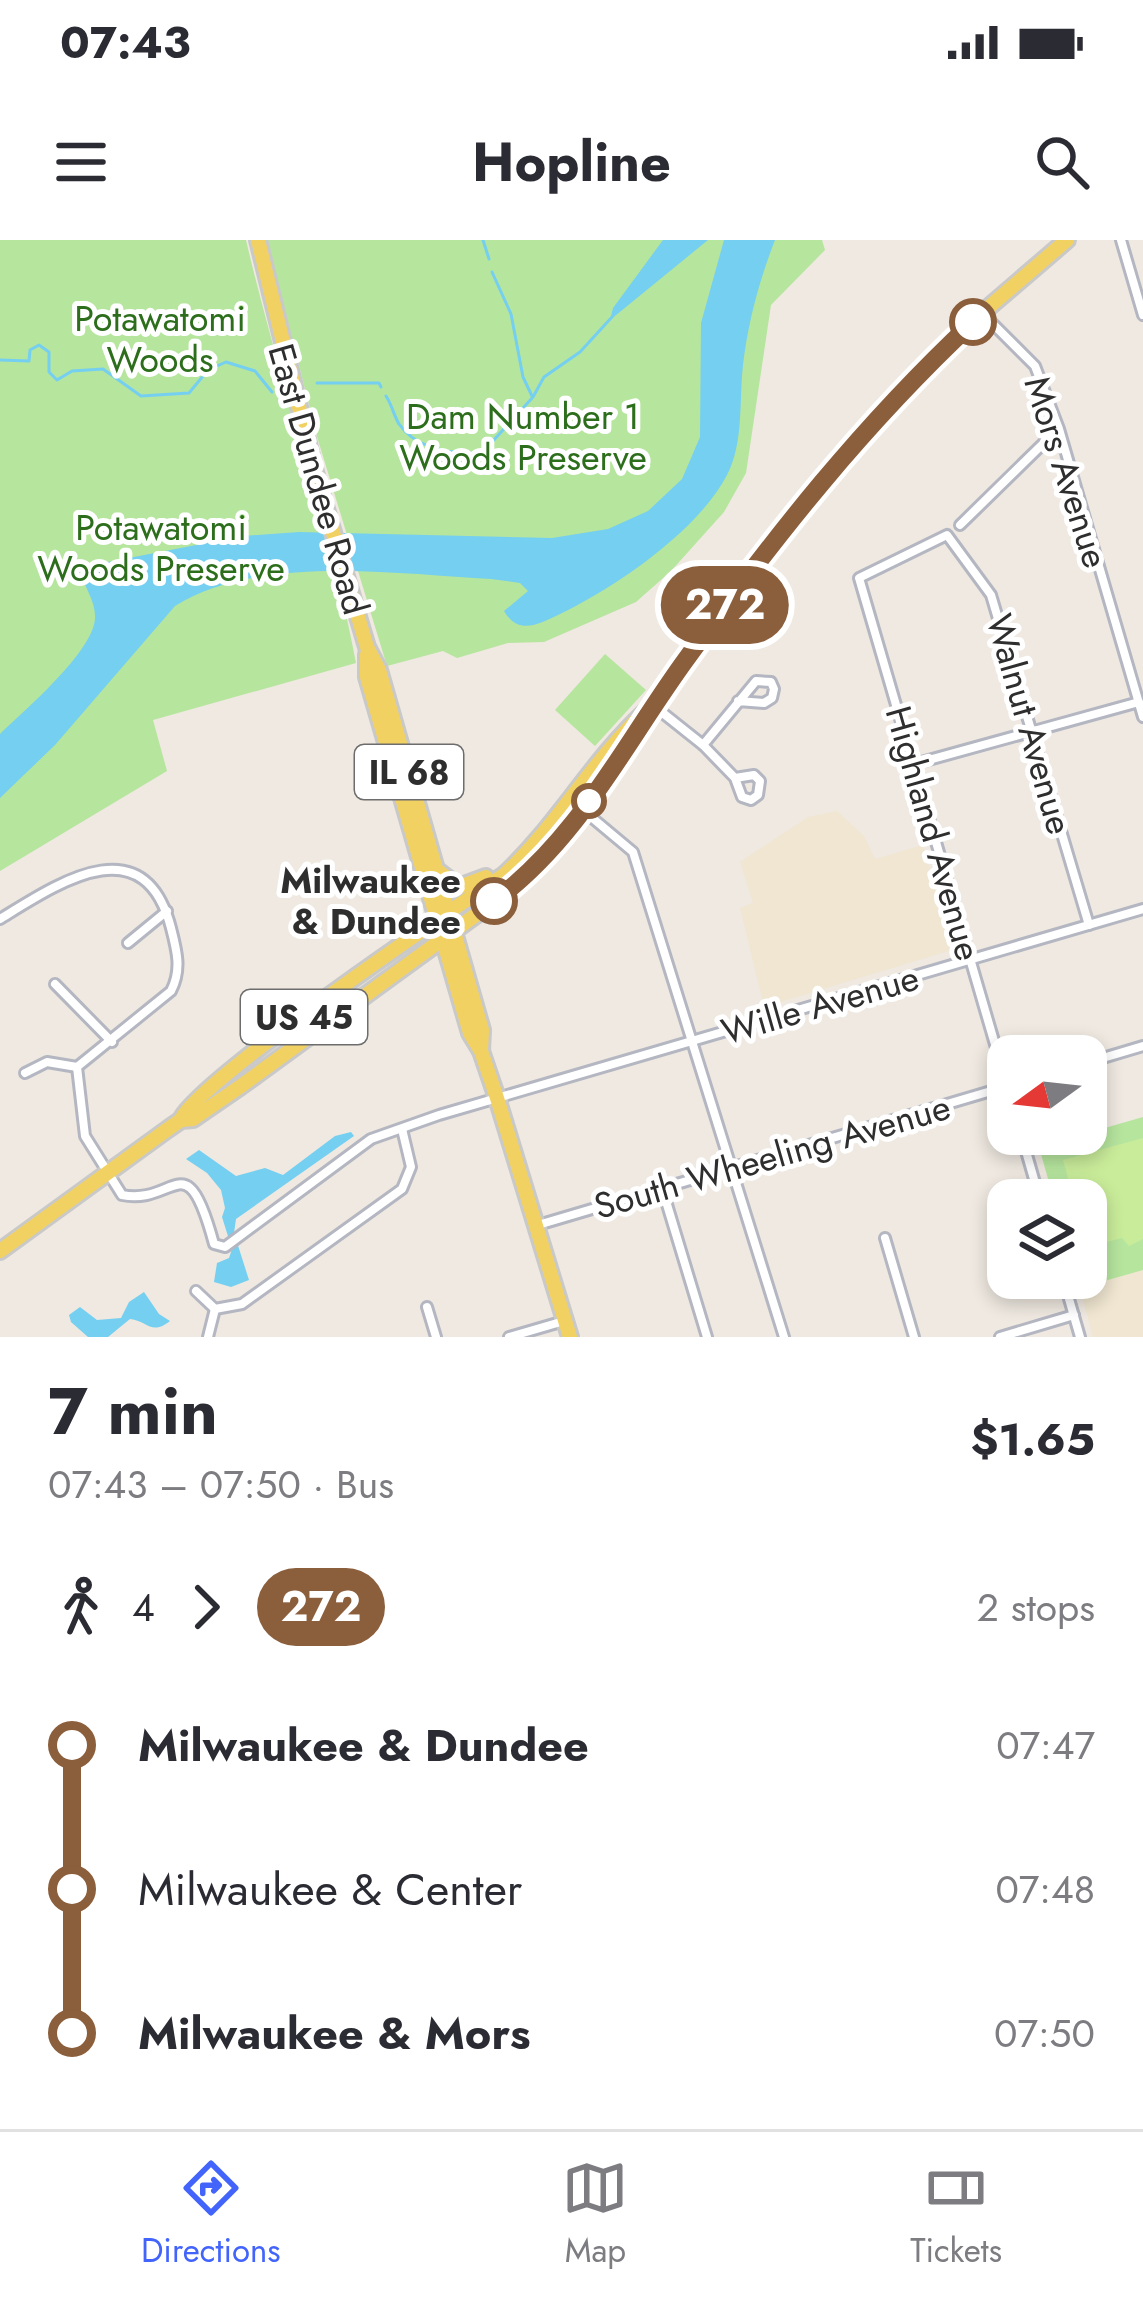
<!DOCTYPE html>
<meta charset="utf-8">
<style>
:root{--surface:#fff;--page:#f2f2f3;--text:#2b2b33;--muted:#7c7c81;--line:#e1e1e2;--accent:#4264fb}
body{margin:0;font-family:Jost,sans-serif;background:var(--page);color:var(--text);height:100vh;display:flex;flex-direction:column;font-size:45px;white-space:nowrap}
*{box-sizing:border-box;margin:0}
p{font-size:39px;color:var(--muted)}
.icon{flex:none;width:66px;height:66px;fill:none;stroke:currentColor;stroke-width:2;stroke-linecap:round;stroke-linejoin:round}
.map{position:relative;height:1097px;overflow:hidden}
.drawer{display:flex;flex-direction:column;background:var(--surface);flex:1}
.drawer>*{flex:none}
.badge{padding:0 24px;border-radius:39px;font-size:42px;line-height:78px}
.needle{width:78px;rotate:255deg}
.controls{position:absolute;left:987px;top:795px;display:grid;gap:24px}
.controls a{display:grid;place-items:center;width:120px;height:120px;border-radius:24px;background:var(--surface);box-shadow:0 6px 18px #0003;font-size:60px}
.map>.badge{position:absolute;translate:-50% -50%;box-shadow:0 0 0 6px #fff}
.legs{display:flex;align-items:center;gap:18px;height:132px;padding:0 48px;font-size:39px}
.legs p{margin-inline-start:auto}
.summary{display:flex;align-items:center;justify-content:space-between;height:204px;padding:0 48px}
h1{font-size:66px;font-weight:700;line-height:90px}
ul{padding:0 48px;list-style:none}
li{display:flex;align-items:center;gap:42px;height:144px;font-size:45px}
li i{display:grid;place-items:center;width:18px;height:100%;margin:0 15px;background:currentColor}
li i::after{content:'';width:30px;height:30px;margin:-15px;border:9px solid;border-radius:50%;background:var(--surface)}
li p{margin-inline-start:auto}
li:first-child i{background:linear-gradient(#0000 50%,currentColor 0)}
li:last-child i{background:linear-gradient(currentColor 50%,#0000 0)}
.status{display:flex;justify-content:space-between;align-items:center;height:84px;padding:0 60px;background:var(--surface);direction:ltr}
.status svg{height:33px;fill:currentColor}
header{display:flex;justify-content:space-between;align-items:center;height:156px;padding:0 48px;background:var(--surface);font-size:54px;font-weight:700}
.tabs{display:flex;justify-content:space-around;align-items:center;height:168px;border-top:3px solid var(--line);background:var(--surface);font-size:33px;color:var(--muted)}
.tabs a{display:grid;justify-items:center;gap:6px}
.tabs .active{color:var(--accent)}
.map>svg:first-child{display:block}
</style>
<div class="status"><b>07:43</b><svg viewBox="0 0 49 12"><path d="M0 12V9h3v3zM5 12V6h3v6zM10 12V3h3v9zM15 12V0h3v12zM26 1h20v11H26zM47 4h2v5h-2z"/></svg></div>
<header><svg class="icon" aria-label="menu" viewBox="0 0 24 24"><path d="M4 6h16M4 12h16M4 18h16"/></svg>Hopline<svg class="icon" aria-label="search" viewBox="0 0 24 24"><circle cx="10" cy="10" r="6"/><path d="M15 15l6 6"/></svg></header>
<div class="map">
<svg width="1143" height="1097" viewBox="0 0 1143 1097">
<rect width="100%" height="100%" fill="#efe9e1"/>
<g fill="#f0e6d1">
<polygon points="837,571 864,596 875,619 923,605 952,710 764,767 740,668 753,663 740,622 808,577"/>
<polygon points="1143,1030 1143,1097 1093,1097 1080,1048"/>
</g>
<g fill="#b6e59e">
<path d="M 0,0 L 246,0 C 279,142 329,280 356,423 L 153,480 L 167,531 L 0,631 Z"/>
<polygon points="267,0 822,0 825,10 771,65 746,233 724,272 671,331 636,362 544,402 508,403 457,418 443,411 387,426 318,200"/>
<polygon points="605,414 646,450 595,506 555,470"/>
<polygon points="1143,877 1143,1030 1080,1048 1077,1038 1086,1038 1086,960 1054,960 1039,907"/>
</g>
<polygon fill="#c9ec9a" points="1143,898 1143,999 1129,1006 1122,998 1088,1007 1086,960 1074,960 1063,920"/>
<g fill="#75cff0">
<polygon points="663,0 708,0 610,80 613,68"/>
<path d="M 724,0 L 775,0 C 759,41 748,82 743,125 C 739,160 744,203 727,235 C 698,291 615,348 558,375 C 537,385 518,395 504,371 L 528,351 L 520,343 L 491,339 C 395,334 259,314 175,366 L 55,505 L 0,558 L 0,494 C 24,471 94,411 95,378 C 96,362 85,349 81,333 L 87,326 L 243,296 L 299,292 L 552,298 L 608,289 L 648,271 L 682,239 L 700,197 L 701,83 Z"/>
<polygon points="351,892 354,896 236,979 234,993 249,1040 231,1047 214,1042 217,1023 229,1018 232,1009 222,977 225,968 221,950 207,933 186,919 199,910 236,936 265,928 283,935 335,896"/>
<path d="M 144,1052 L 159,1074 L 170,1081 C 151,1096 148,1081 130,1079 L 108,1097 L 88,1097 L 71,1082 L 69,1075 L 80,1067 L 97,1080 L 121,1078 L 129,1062 Z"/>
</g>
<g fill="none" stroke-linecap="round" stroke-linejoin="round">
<g stroke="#75cff0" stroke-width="3">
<polyline points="483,0 489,19"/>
<polyline points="492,32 511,74 523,137 532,156"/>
<polyline points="0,120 29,121 30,110 39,105 49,112 49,132 57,140 72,131 103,129 141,156 189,153 208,130 226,122 255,131 272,152"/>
<polyline points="317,143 379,143 381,147"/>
<path d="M 386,156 C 392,165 394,176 399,184 C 417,210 454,214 482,213 L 533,157 L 544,137 L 580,112 L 612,77"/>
</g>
<g stroke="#b4b7c1" stroke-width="14">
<g id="street">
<polyline points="1121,0 1143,75"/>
<polyline points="982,73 1035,126 1059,189 1143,477"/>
<polyline points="960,285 1058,189"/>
<polyline points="654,466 703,505 735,538 742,557 751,560 758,555 760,541 754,535 735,538"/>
<polyline points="703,505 756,441 771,442 774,449 772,458 764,463 738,461"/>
<polyline points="914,524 1139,462"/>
<polyline points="584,571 633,612 784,1097"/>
<path d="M 0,679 C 57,644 144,584 171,688 C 177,711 182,730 171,751 L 77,827 L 85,896 L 122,955 C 176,966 186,900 214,1004 L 225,1007 L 371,899 L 439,875 L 1143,669"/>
<polyline points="128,703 167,671"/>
<polyline points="55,744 112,802"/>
<polyline points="1086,823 1143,806"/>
<polyline points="25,833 47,822 77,827"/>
<polyline points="1008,849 859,338 947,295 991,355 1089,685"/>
<polyline points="1021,894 1040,960"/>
<polyline points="662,948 707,1097"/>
<polyline points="538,985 1008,846"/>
<polyline points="885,998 914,1097"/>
<polyline points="1063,1038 1080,1097"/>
<polyline points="196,1051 215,1069 242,1064 402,949 411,927 402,889"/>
<polyline points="427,1067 436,1097"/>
<polyline points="208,1097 215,1069"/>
<polyline points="509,1097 564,1081"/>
<polyline points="1000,1097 1074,1075"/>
</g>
</g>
<g stroke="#c9c9c9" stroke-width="20">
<g id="primary">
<polyline points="258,0 315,232 367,407 379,430 482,790 481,811"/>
<polyline points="367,414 367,437 470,793 481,811 497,858 570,1097"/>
<polyline points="438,631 459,647 486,637"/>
<path d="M 181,880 C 194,844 455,667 504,635 C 557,586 592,521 645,472"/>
<path d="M 0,1011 L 168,889 L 181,880 L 193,879 L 241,846 L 521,642 C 572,590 620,529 653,465 L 785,284 L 841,215 L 982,73 L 1067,0"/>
</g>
</g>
<use href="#street" stroke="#fff" stroke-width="8"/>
<use href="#primary" stroke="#f2d163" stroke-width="14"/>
</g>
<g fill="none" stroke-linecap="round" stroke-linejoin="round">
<g stroke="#fff" stroke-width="27">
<path id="line-1" d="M 494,661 C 580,598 626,501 687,418 C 775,296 863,185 973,82"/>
</g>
<use href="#line-1" stroke="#8b5e3c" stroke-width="18"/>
</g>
<g fill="#fff" stroke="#8b5e3c" stroke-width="6">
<circle cx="973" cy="82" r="21"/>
<circle cx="589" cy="561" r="15"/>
<circle cx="494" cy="661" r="21"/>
</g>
<g text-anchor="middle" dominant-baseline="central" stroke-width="10" stroke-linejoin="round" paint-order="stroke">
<g fill="#fff" stroke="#6d6d6d" stroke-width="3">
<rect x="355" y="505" width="108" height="54" rx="9"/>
<rect x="241" y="750" width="126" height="54" rx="9"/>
</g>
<g font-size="33" font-weight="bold" fill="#2e2e2e">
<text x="409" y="532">IL 68</text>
<text x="304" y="777">US 45</text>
</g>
<g font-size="36" fill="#2c6e1b" stroke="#fff">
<text x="160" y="78">Potawatomi<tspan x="160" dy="41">Woods</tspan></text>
<text x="523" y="176">Dam Number 1<tspan x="523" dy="41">Woods Preserve</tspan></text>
<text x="161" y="287">Potawatomi<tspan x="161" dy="41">Woods Preserve</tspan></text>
</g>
<g font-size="36" fill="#2e2e2e" stroke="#fff">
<text transform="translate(1067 232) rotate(72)">Mors Avenue</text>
<text transform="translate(319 239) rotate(74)">East Dundee Road</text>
<text transform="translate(1030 484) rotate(74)">Walnut Avenue</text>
<text transform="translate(934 593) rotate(74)">Highland Avenue</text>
<text transform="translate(820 764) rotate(-16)">Wille Avenue</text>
<text transform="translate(772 916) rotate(-16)">South Wheeling Avenue</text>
</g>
<g font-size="36" font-weight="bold" fill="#2e2e2e" stroke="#fff" text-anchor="end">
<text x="461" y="640">Milwaukee<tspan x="461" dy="41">&amp; Dundee</tspan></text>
</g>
</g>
</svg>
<div class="controls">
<a><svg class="needle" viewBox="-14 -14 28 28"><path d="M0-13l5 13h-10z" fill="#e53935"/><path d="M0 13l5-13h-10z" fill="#7c7c81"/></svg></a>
<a><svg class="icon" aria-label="layers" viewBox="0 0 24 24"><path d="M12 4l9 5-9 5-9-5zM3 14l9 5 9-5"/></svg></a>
</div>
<b class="badge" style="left:725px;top:365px;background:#8b5e3c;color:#fff">272</b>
</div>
<section class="drawer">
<div class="summary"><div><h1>7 min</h1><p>07:43 – 07:50 · Bus</p></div><b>$1.65</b></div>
<div class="legs"><svg class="icon" aria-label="walk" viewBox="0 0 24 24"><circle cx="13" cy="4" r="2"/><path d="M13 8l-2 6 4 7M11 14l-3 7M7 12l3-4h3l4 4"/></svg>4<svg class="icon" aria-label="forward" viewBox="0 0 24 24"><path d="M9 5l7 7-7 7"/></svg><b class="badge" style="background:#8b5e3c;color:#fff">272</b><p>2 stops</p></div>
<ul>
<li><i style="color:#8b5e3c"></i><b>Milwaukee &amp; Dundee</b><p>07:47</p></li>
<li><i style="color:#8b5e3c"></i><span>Milwaukee &amp; Center</span><p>07:48</p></li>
<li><i style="color:#8b5e3c"></i><b>Milwaukee &amp; Mors</b><p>07:50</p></li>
</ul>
</section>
<nav class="tabs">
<a class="active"><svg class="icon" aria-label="directions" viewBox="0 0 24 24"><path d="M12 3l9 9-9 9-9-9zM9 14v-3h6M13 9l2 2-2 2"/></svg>Directions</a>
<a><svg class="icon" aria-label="map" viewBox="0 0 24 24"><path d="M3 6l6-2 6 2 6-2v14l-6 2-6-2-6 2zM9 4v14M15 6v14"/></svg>Map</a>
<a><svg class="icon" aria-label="tickets" viewBox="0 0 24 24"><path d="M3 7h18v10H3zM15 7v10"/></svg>Tickets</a>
</nav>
